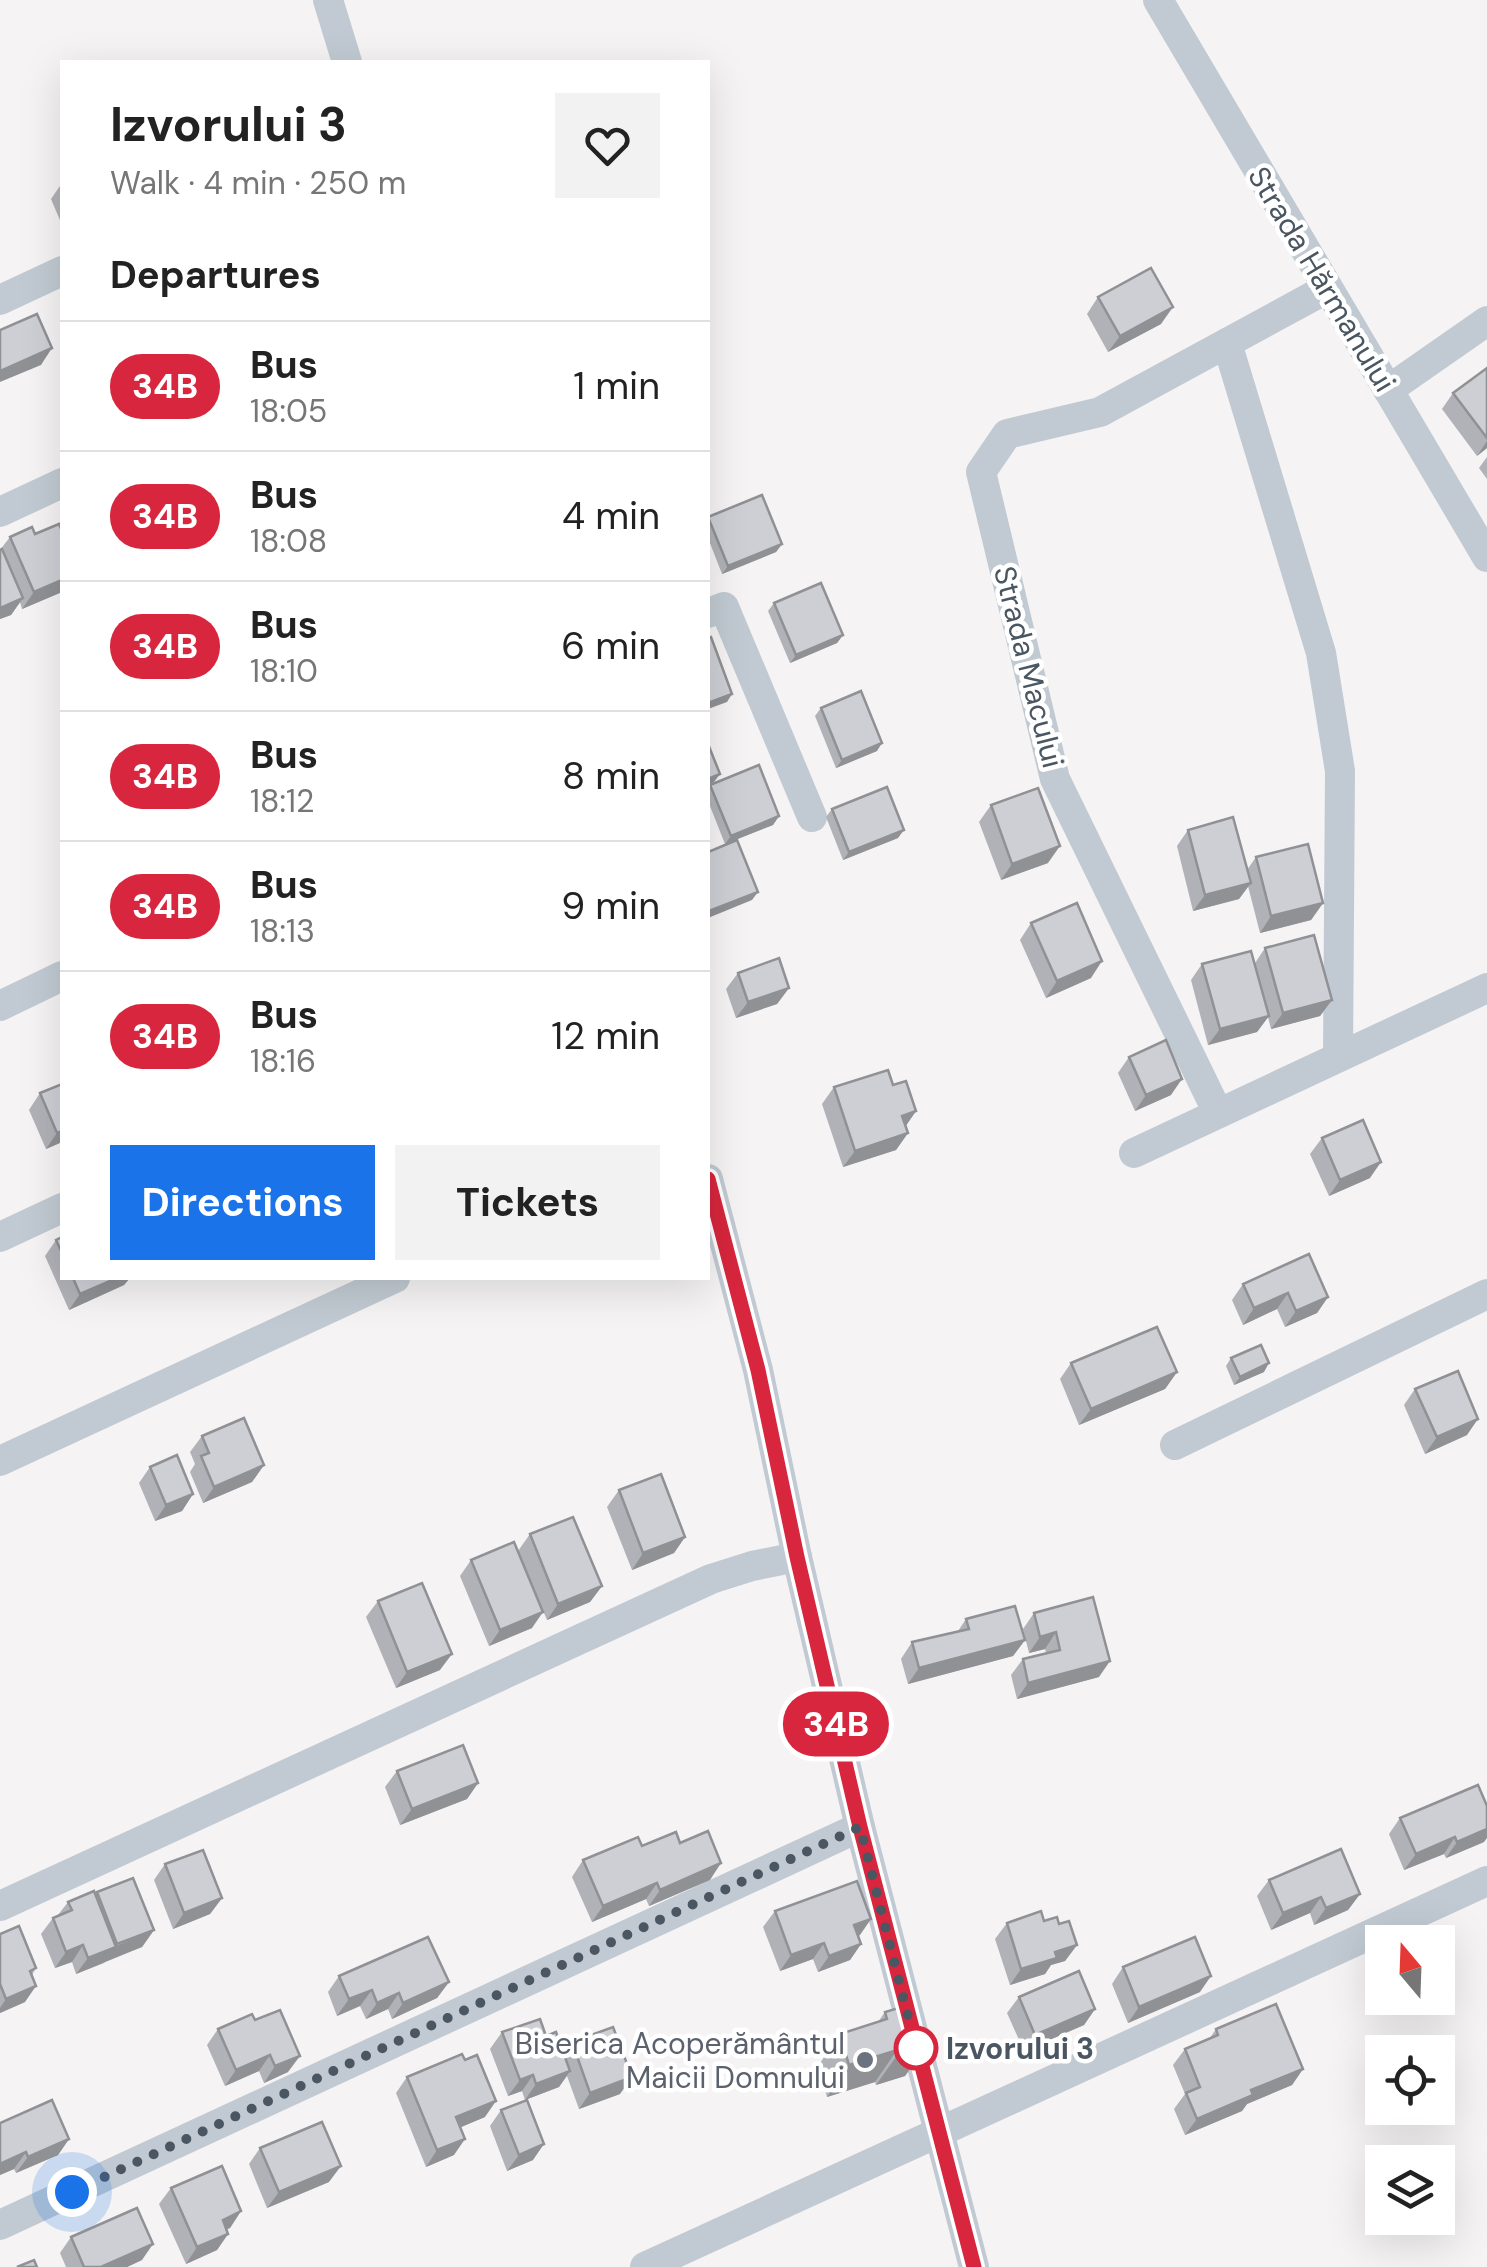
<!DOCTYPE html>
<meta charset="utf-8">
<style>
:root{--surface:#fff;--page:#f2f2f2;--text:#222;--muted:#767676;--line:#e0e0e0;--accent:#1a73e8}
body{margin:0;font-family:"DM Sans",sans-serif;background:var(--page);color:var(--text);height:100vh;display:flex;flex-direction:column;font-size:38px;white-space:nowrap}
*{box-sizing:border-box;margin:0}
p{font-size:32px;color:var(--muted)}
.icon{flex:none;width:55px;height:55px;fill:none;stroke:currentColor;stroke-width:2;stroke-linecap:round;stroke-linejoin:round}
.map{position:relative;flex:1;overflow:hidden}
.drawer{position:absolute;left:60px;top:60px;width:650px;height:1220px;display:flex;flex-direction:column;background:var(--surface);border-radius:0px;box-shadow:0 10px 40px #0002}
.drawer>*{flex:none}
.badge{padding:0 20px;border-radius:32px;font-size:35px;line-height:65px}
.needle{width:65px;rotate:341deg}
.buttons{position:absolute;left:1365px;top:1925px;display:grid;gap:20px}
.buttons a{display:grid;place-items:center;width:90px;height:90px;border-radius:0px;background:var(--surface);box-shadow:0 10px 40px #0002;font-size:50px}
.you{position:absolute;width:50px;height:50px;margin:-25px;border:8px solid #fff;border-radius:50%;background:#1a73e8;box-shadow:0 0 0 15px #1a73e833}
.map>.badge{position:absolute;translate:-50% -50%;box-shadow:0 0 0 5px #fff}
h2{padding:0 50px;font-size:38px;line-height:90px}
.round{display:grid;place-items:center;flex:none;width:105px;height:105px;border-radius:0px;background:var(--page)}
.head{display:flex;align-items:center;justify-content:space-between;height:170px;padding:0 50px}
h1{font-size:48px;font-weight:700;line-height:75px}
.cta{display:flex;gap:20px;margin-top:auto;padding:20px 50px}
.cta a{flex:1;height:115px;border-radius:0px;background:var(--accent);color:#fff;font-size:40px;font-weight:700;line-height:115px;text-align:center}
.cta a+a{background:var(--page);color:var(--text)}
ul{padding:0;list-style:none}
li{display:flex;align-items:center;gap:30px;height:130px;padding:0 50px;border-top:2px solid var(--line)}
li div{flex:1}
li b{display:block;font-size:38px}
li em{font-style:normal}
li .badge{min-width:110px;font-weight:700;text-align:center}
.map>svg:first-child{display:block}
</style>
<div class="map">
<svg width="1487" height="2267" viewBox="0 0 1487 2267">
<rect width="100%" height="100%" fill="#f5f3f3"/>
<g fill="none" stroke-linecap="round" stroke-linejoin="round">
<g stroke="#c1cad2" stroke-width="30">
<polyline points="328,0 347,62"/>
<polyline points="1158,0 1487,557"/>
<polyline points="0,300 62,271"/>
<polyline points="1227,343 1321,653 1340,771 1338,1057"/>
<polyline points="1388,390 1487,321"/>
<polyline points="0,512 62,483"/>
<polyline points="708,613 724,607 812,817"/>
<polyline points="0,1006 62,976"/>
<polyline points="1218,1113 1055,779 981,472 1007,434 1100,412 1328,288"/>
<polyline points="1134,1153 1487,988"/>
<polyline points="708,1179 758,1370 797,1557 860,1827 974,2267"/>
<polyline points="0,1237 62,1208"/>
<polyline points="1175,1445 1487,1294"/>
<polyline points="0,1461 395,1278"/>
<polyline points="0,1906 711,1579 752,1566 797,1557"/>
<polyline points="0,2225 860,1827"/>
<polyline points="645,2267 1487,1881"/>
</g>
</g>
<g fill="#b0b2b7">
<polygon points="62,183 62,225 51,199"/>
<polygon points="1098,297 1161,324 1108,352 1087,314"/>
<polygon points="1487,368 1487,448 1477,456 1442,409 1453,393"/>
<polygon points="1487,457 1487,479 1479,468"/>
<polygon points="708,517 782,544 776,552 722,574 708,538"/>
<polygon points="62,519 62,592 22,609 20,602 11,615 0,619 0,550 10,537 35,534 59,524"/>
<polygon points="774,603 843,635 837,643 790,663 768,611"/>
<polygon points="821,708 877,751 836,768 815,716"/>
<polygon points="710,785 779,816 773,825 725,844 708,801 708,789"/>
<polygon points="991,805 1048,863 1001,880 979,822"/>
<polygon points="832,809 898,838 843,860 826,817"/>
<polygon points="1188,830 1247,870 1256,857 1323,903 1311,920 1260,933 1248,886 1239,899 1193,911 1177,846"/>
<polygon points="1031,923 1091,978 1046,998 1020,940"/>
<polygon points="1265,948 1332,1000 1320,1016 1271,1029 1268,1017 1257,1032 1208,1045 1191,980 1202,964 1255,963"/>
<polygon points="738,973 789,988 777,1004 736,1018 726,989"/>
<polygon points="1129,1057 1171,1095 1135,1111 1118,1073"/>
<polygon points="834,1087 916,1111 905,1127 908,1133 896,1150 843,1167 822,1104"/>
<polygon points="40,1093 62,1142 46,1149 29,1110"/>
<polygon points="1322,1138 1370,1178 1329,1196 1310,1154"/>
<polygon points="62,1237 62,1278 130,1278 124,1285 69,1310 45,1256 56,1240"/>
<polygon points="1243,1284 1328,1297 1317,1313 1285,1327 1277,1309 1243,1325 1232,1300"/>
<polygon points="1231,1358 1264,1372 1234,1385 1226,1366"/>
<polygon points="1071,1363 1177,1372 1165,1389 1079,1425 1060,1379"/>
<polygon points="1415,1389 1467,1435 1425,1454 1404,1405"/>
<polygon points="202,1436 264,1465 252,1482 203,1503 190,1472 195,1464 190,1452"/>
<polygon points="150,1467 193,1494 182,1511 155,1521 139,1483"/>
<polygon points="619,1490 685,1537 674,1553 632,1570 607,1507"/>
<polygon points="530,1534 602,1586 590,1602 547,1620 518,1551"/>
<polygon points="471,1560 532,1628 489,1646 460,1576"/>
<polygon points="1093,1597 1099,1677 1017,1699 1011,1675 1023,1659 1046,1653 1045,1649 1029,1653 1023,1629 1034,1613"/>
<polygon points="378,1601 440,1670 396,1688 366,1617"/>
<polygon points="966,1619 1025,1640 1013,1656 908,1684 901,1659 912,1642 958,1631"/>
<polygon points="397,1771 478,1783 467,1799 400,1825 385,1787"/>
<polygon points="1400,1818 1484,1842 1446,1858 1444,1854 1404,1870 1389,1834"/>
<polygon points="680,1843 710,1880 649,1906 646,1899 592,1922 572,1877 583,1860 642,1846"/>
<polygon points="165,1864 222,1898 210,1914 173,1929 154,1880"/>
<polygon points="1269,1880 1360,1894 1348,1910 1314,1925 1310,1913 1271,1930 1257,1896"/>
<polygon points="97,1892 154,1930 142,1947 106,1960 104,1963 76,1974 72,1962 55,1968 41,1934 53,1918 58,1915 68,1902 95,1894"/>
<polygon points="775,1911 860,1935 858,1936 861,1944 850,1960 818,1972 813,1959 780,1971 763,1927"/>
<polygon points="1044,1921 1059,1924 1077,1945 1065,1961 1051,1965 1045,1974 1010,1985 995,1939 1007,1923"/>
<polygon points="0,1934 36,1968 32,1975 25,2002 0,2013"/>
<polygon points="1123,1967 1200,1992 1128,2023 1112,1984"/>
<polygon points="339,1976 449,1982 437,1998 392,2019 388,2009 366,2019 360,2006 337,2016 328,1992"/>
<polygon points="1019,1997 1095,2009 1084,2025 1024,2051 1007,2013"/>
<polygon points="885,2012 927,2045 905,2076 876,2085 875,2082 827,2097 818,2066 840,2034 878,2022"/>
<polygon points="252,2014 288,2072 264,2083 259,2071 225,2086 207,2045 218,2029"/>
<polygon points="1216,2029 1303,2069 1292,2085 1247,2104 1242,2111 1185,2135 1174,2109 1185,2094 1173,2065 1185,2049 1210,2038"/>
<polygon points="502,2032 546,2036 564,2053 572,2042 620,2094 579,2109 567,2076 559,2087 525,2100 522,2091 508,2096 490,2049"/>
<polygon points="465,2060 485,2117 460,2127 454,2155 426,2167 396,2093 407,2077"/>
<polygon points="501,2110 533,2160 507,2171 490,2126"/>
<polygon points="0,2123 69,2139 58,2155 16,2173 14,2169 0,2175"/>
<polygon points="260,2148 329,2182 267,2208 249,2164"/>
<polygon points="171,2188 241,2211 230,2228 226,2229 228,2234 217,2250 186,2264 159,2204"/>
<polygon points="71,2237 142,2260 127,2267 66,2267 60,2253"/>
</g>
<g fill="#909195">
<polygon points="1173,307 1161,324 1108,352 1120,336"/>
<polygon points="52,348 41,365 0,382 0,371"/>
<polygon points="1487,441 1487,448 1477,456"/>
<polygon points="782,544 776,552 722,574 728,566"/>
<polygon points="62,580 62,592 22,609 34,592"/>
<polygon points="23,598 11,615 0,619 0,608"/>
<polygon points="843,635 837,643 790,663 796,655"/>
<polygon points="732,694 727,702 708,709 708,703"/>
<polygon points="882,743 877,751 836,768 842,760"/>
<polygon points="720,774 714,782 708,785 708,779"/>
<polygon points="779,816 773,825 725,844 731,836"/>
<polygon points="904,830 898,838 843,860 849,852"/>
<polygon points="1060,846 1048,863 1001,880 1012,864"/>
<polygon points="1251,883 1239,899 1193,911 1205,895"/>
<polygon points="758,892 752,900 708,918 709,911"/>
<polygon points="1323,903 1311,920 1260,933 1271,916"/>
<polygon points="1102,961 1091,978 1046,998 1057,981"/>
<polygon points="789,988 777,1004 736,1018 748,1002"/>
<polygon points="1332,1000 1320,1016 1271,1029 1283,1013"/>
<polygon points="1269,1016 1257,1032 1208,1045 1220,1029"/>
<polygon points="1182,1079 1171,1095 1135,1111 1146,1095"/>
<polygon points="916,1111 905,1127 902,1116"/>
<polygon points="62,1131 62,1142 46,1149 57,1133"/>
<polygon points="908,1133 896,1150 843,1167 855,1151"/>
<polygon points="1381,1162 1370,1178 1329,1196 1340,1180"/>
<polygon points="117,1278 130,1278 124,1285 69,1310 80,1294"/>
<polygon points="1288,1293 1277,1309 1243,1325 1254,1308"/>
<polygon points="1328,1297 1317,1313 1285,1327 1296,1311"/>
<polygon points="1269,1363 1264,1372 1234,1385 1240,1377"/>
<polygon points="1177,1372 1165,1389 1079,1425 1091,1409"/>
<polygon points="1478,1419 1467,1435 1425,1454 1437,1437"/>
<polygon points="264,1465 252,1482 203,1503 214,1487"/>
<polygon points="193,1494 182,1511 155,1521 166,1505"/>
<polygon points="685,1537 674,1553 632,1570 643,1553"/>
<polygon points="602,1586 590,1602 547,1620 558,1604"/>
<polygon points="543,1612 532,1628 489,1646 500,1630"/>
<polygon points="1056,1632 1045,1649 1029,1653 1040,1637"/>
<polygon points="1025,1640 1013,1656 908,1684 919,1668"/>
<polygon points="452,1654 440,1670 396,1688 407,1672"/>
<polygon points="1110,1661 1099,1677 1017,1699 1028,1683"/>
<polygon points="478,1783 467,1799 400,1825 412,1809"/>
<polygon points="1487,1829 1487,1838 1484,1842 1446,1858 1457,1842"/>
<polygon points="1455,1837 1444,1854 1404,1870 1416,1854"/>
<polygon points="721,1863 710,1880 649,1906 660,1890"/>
<polygon points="657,1883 646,1899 592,1922 603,1906"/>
<polygon points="1360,1894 1348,1910 1314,1925 1326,1908"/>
<polygon points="1321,1897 1310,1913 1271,1930 1283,1913"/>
<polygon points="222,1898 210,1914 173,1929 184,1913"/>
<polygon points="871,1919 860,1935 843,1941 854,1925"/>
<polygon points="154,1930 142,1947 76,1974 88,1958"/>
<polygon points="824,1943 813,1959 780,1971 791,1955"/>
<polygon points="861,1944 850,1960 818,1972 829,1956"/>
<polygon points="83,1945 72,1962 55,1968 66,1952"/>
<polygon points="1077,1945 1065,1961 1051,1965 1045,1974 1010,1985 1021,1969 1055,1952"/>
<polygon points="1211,1976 1200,1992 1128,2023 1139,2007"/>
<polygon points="449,1982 437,1998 392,2019 403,2003"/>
<polygon points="36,1986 25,2002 0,2013 0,2008 6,1999"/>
<polygon points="372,1990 360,2006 337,2016 349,1999"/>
<polygon points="399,1993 388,2009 366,2019 377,2003"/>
<polygon points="1095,2009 1084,2025 1024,2051 1035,2035"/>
<polygon points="927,2045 905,2076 876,2085 898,2054"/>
<polygon points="897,2050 875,2082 827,2097 849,2065"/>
<polygon points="270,2055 259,2071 225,2086 236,2070"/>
<polygon points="300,2056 288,2072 264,2083 275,2066"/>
<polygon points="1303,2069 1292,2085 1247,2104 1242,2111 1185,2135 1197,2119 1251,2090"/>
<polygon points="570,2071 559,2087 525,2100 536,2084"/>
<polygon points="533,2075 522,2091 508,2096 520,2080"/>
<polygon points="632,2077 620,2094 579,2109 590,2093"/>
<polygon points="496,2101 485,2117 445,2134 456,2117"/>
<polygon points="69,2139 58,2155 16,2173 28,2157"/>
<polygon points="465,2139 454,2155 426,2167 437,2150"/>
<polygon points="544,2144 533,2160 507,2171 519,2155"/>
<polygon points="26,2152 14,2169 0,2175 0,2164"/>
<polygon points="341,2166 329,2182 267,2208 279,2192"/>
<polygon points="241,2211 230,2228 211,2236 223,2220"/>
<polygon points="228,2234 217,2250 186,2264 197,2247"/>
<polygon points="153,2244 142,2260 127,2267 101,2267"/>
</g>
<g fill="#cdcfd5" stroke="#909195" stroke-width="2.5">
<polygon points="1151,268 1173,307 1120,336 1098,297"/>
<polygon points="37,314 52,348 0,371 0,330"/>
<polygon points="1487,368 1487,438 1453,393"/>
<polygon points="762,495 782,544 728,566 708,517"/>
<polygon points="59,524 62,531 62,580 34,592 10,537 32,527 35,534"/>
<polygon points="2,549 23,598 0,608 0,550"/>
<polygon points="821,583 843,635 796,655 774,603"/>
<polygon points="711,637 732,694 708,703 708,638"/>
<polygon points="861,691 882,743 842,760 821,708"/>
<polygon points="708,744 720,774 708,779"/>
<polygon points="759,765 779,816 731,836 710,785"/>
<polygon points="887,787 904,830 849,852 832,809"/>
<polygon points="1038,788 1060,846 1012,864 991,805"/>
<polygon points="1233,817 1251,883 1205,895 1188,830"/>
<polygon points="737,840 758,892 709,911 708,907 708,852"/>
<polygon points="1308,844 1323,903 1271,916 1256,857"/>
<polygon points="1077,903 1102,961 1057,981 1031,923"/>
<polygon points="1314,935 1332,1000 1283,1013 1265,948"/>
<polygon points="1251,951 1269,1016 1220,1029 1202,964"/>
<polygon points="779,958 789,988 748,1002 738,973"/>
<polygon points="1166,1040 1182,1079 1146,1095 1129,1057"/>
<polygon points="888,1070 893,1085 906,1081 916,1111 902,1116 908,1133 855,1151 834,1087"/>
<polygon points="62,1084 62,1131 57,1133 40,1093"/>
<polygon points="1363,1120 1381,1162 1340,1180 1322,1138"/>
<polygon points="62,1237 62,1253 56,1240"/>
<polygon points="1309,1254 1328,1297 1296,1311 1288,1293 1254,1308 1243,1284"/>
<polygon points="73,1278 117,1278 80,1294"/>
<polygon points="1157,1327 1177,1372 1091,1409 1071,1363"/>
<polygon points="1261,1345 1269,1363 1240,1377 1231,1358"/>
<polygon points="1458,1371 1478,1419 1437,1437 1415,1389"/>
<polygon points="244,1418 264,1465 214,1487 201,1456 209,1453 202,1436"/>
<polygon points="177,1455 193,1494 166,1505 150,1467"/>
<polygon points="661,1474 685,1537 643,1553 619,1490"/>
<polygon points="573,1517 602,1586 558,1604 530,1534"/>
<polygon points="514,1542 543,1612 500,1630 471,1560"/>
<polygon points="422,1583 452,1654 407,1672 378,1601"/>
<polygon points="1093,1597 1110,1661 1028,1683 1023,1659 1060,1650 1056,1632 1040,1637 1034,1613"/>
<polygon points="1015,1606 1025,1640 919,1668 912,1642 969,1629 966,1619"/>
<polygon points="463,1745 478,1783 412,1809 397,1771"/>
<polygon points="1478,1785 1487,1806 1487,1829 1457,1842 1455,1837 1416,1854 1400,1818"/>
<polygon points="708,1831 721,1863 660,1890 657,1883 603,1906 583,1860 638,1837 642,1846 676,1832 680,1843"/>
<polygon points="1341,1849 1360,1894 1326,1908 1321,1897 1283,1913 1269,1880"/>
<polygon points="203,1850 222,1898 184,1913 165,1864"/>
<polygon points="133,1878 154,1930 117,1944 97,1892"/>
<polygon points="857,1881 871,1919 854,1925 861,1944 829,1956 824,1943 791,1955 775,1911"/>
<polygon points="94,1891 116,1947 88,1958 83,1945 66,1952 53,1918 72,1910 68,1902"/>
<polygon points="1041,1911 1044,1921 1057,1917 1059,1924 1069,1921 1077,1945 1055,1952 1057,1958 1021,1969 1007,1923"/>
<polygon points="19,1926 36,1968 30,1971 36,1986 6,1999 0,1984 0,1934"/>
<polygon points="428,1937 449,1982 403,2003 399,1993 377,2003 372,1990 349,1999 339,1976"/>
<polygon points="1195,1937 1211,1976 1139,2007 1123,1967"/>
<polygon points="1079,1971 1095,2009 1035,2035 1019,1997"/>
<polygon points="915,2003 927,2045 898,2054 897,2050 849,2065 840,2034 887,2019 885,2012"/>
<polygon points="1276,2004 1303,2069 1251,2090 1253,2095 1197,2119 1186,2093 1200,2087 1185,2049 1218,2035 1216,2029"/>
<polygon points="280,2010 300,2056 275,2066 270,2055 236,2070 218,2029 252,2014 255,2020"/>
<polygon points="540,2019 546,2036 556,2032 570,2071 536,2084 533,2075 520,2080 502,2032"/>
<polygon points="613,2027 632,2077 590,2093 572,2042"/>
<polygon points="462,2054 465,2060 477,2055 496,2101 456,2117 465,2139 437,2150 407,2077"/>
<polygon points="52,2100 69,2139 28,2157 26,2152 0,2164 0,2123"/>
<polygon points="527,2100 544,2144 519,2155 501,2110"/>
<polygon points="322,2122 341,2166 279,2192 260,2148"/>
<polygon points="222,2166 241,2211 223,2220 228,2234 197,2247 171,2188"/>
<polygon points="137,2208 153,2244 101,2267 84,2267 71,2237"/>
<polygon points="34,2260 37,2267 17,2267"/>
</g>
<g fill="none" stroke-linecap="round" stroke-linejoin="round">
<g stroke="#fff" stroke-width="22">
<polyline id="line" points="708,1179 758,1370 797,1557 860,1827 974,2267"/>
</g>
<use href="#line" stroke="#d7263d" stroke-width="15"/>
<polyline stroke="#4a5661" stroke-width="10" stroke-dasharray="0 18" points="72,2192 860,1827 916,2048"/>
</g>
<circle fill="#fff" stroke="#d7263d" stroke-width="5" cx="916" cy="2048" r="20"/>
<circle fill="#6b7280" stroke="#fff" stroke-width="4" cx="865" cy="2060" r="10"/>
<g text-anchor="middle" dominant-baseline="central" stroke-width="9" stroke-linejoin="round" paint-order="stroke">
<g font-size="30" fill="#4a5661" stroke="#fff">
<text transform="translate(1322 279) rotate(59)">Strada Hărmanului</text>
<text transform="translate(1029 667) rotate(76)">Strada Macului</text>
</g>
<g font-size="30" fill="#5b616d" stroke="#fff" text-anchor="end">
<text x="845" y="2043">Biserica Acoperământul<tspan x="845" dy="34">Maicii Domnului</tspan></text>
</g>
<g font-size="30" font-weight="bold" fill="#4a5661" stroke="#fff" text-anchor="start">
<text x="946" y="2048">Izvorului 3</text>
</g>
</g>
</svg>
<div class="buttons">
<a><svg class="needle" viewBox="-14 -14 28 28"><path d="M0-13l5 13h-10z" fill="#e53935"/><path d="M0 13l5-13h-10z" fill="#767676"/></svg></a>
<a><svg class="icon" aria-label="locate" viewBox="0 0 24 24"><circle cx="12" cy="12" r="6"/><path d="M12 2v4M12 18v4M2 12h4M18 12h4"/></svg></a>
<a><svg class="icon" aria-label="layers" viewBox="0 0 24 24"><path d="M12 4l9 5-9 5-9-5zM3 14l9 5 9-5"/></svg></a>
</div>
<div class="you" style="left:72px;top:2192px"></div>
<b class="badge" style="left:836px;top:1724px;background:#d7263d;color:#fff">34B</b>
<section class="drawer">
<div class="head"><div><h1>Izvorului 3</h1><p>Walk · 4 min · 250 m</p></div><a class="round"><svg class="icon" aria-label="heart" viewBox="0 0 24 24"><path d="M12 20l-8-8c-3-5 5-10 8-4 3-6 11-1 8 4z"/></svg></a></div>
<h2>Departures</h2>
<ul>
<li><span class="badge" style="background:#d7263d;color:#fff">34B</span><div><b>Bus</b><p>18:05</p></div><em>1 min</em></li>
<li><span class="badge" style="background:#d7263d;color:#fff">34B</span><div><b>Bus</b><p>18:08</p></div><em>4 min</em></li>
<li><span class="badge" style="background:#d7263d;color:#fff">34B</span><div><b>Bus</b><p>18:10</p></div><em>6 min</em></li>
<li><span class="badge" style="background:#d7263d;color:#fff">34B</span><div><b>Bus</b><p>18:12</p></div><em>8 min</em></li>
<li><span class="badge" style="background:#d7263d;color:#fff">34B</span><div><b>Bus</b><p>18:13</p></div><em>9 min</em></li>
<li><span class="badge" style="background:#d7263d;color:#fff">34B</span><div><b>Bus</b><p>18:16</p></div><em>12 min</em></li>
</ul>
<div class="cta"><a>Directions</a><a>Tickets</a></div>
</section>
</div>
